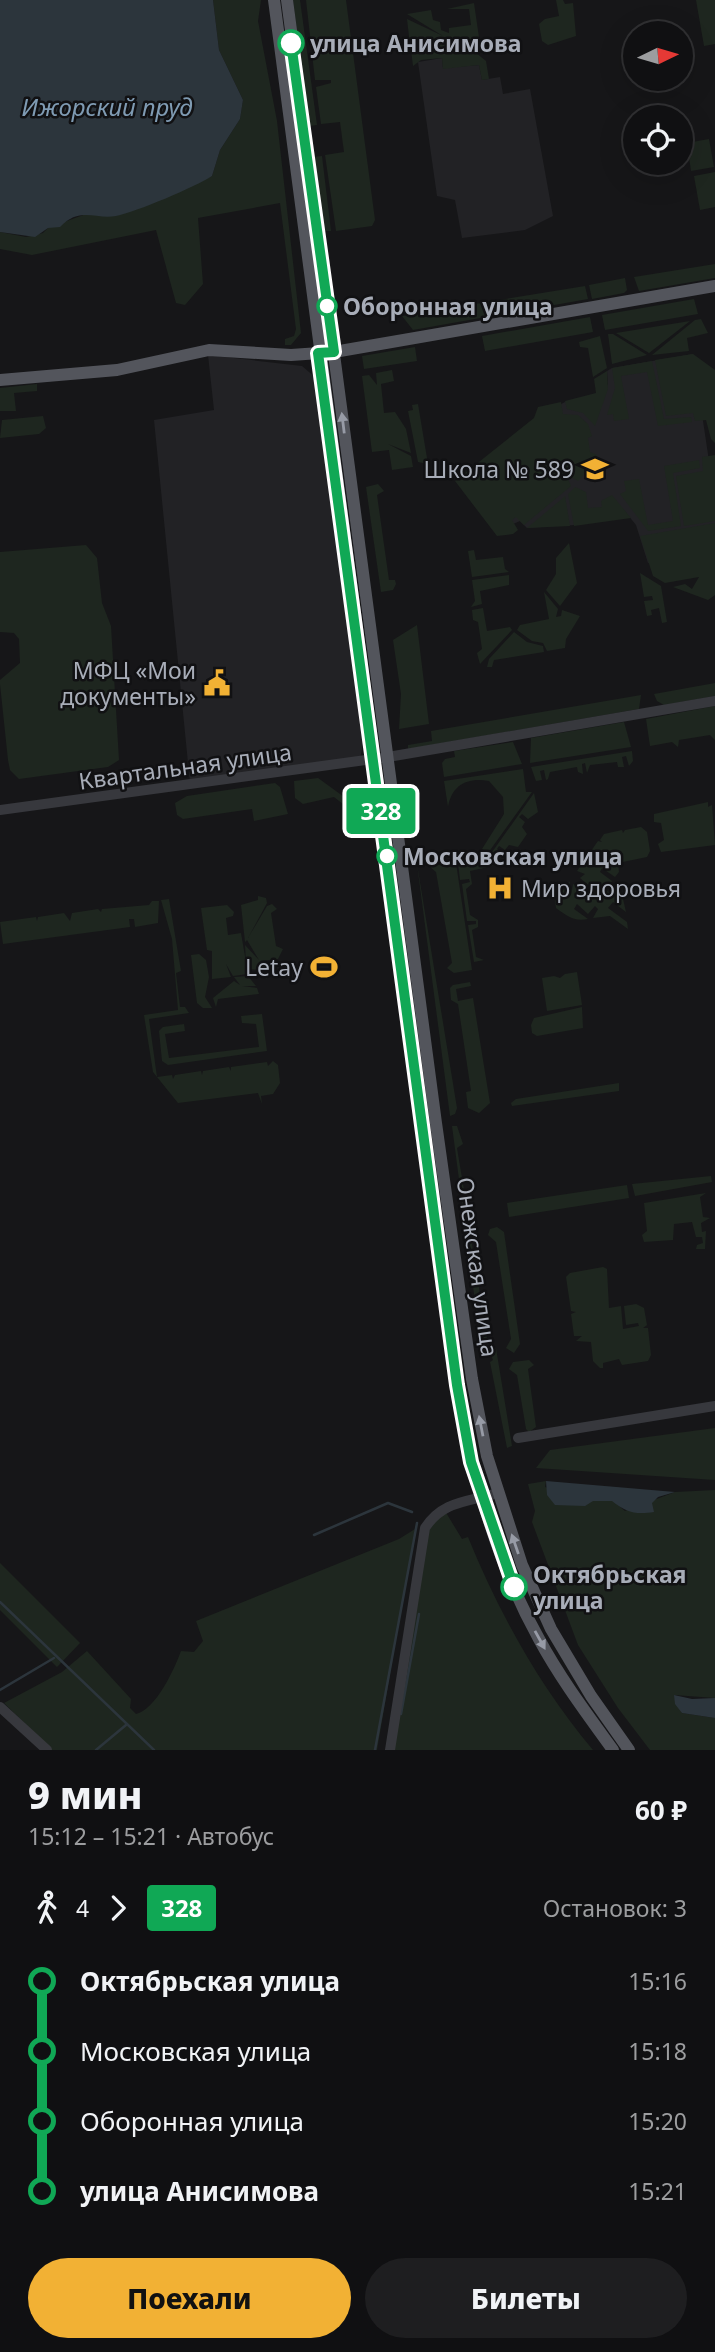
<!DOCTYPE html>
<html lang="ru">
<meta charset="utf-8">
<style>
:root{--surface:#101012;--page:#1e1e20;--text:#f1f3f6;--muted:#9c9d9f;--line:#303032;--accent:#f2b134}
body{margin:0;font-family:"Noto Sans",sans-serif;background:var(--page);color:var(--text);height:100vh;display:flex;flex-direction:column;font-size:26px;white-space:nowrap}
*{box-sizing:border-box;margin:0}
p{font-size:23px;color:var(--muted)}
.icon{flex:none;width:38px;height:38px;fill:none;stroke:currentColor;stroke-width:2;stroke-linecap:round;stroke-linejoin:round}
.map{position:relative;height:1750px;overflow:hidden}
.details{display:flex;flex-direction:column;background:var(--surface);flex:1}
.details>*{flex:none}
.badge{padding:0 14px;border-radius:5px;font-size:24px;line-height:46px}
.needle{width:46px;rotate:85deg}
.fabs{position:absolute;left:623px;top:21px;display:grid;gap:14px}
.fabs a{display:grid;place-items:center;width:70px;height:70px;border-radius:50%;background:var(--surface);box-shadow:0 7px 28px #0002,0 0 0 2px var(--line);font-size:35px}
.map>.badge{position:absolute;translate:-50% -50%;box-shadow:0 0 0 4px #fff}
.legs{display:flex;align-items:center;gap:10px;height:77px;padding:0 28px;font-size:23px}
.legs p{margin-inline-start:auto}
.overview{display:flex;align-items:center;justify-content:space-between;height:119px;padding:0 28px}
h1{font-size:38px;font-weight:800;line-height:52px}
.action{display:flex;gap:14px;margin-top:auto;padding:14px 28px}
.action a{flex:1;height:80px;border-radius:42px;background:var(--accent);color:#111;font-size:28px;font-weight:800;line-height:80px;text-align:center}
.action a+a{background:var(--page);color:var(--text)}
ul{padding:0 28px;list-style:none}
li{display:flex;align-items:center;gap:24px;height:70px;font-size:26px}
li i{display:grid;place-items:center;width:10px;height:100%;margin:0 9px;background:currentColor}
li i::after{content:'';width:18px;height:18px;margin:-9px;border:5px solid;border-radius:50%;background:var(--surface)}
li p{margin-inline-start:auto}
li:first-child i{background:linear-gradient(#0000 50%,currentColor 0)}
li:last-child i{background:linear-gradient(currentColor 50%,#0000 0)}
.map>svg:first-child{display:block}
</style>
<div class="map">
<svg width="715" height="1750" viewBox="0 0 715 1750">
<rect width="100%" height="100%" fill="#161618"/>
<g fill="#222225">
<polygon points="442,58 443,68 479,65 482,80 500,77 503,94 530,89 553,216 525,230 462,238 455,200 437,196 418,62"/>
<polygon points="693,354 715,501 715,551 648,563 636,525 623,509 575,525 527,528 520,521 502,529 546,412 565,402 593,398 608,385 607,371 612,368"/>
<polygon points="208,355 302,366 316,378 365,734 360,759 190,783 154,420 214,410"/>
</g>
<g fill="#1e261f">
<polygon points="213,0 261,0 258,21 277,121 301,333 291,345 285,345 285,339 294,336 296,329 280,203 198,218 203,284 185,305 176,303 156,230 32,255 0,249 0,232 26,237 43,233 48,228 86,214 115,216 212,176 220,150 240,119 243,100 219,50"/>
<polygon points="293,0 300,0 317,125 309,126"/>
<polygon points="306,0 346,0 375,220 372,226 336,231 325,155 344,152 340,122 321,124 316,87 331,83 331,80 315,80"/>
<polygon points="556,0 563,0 565,4 573,3 576,36 548,45 542,41 539,24 545,19 559,16"/>
<polygon points="696,0 715,0 715,44 704,46"/>
<polygon points="474,3 481,51 476,50 476,53 486,61 489,79 482,80 479,65 443,69 442,58 421,60 413,66 411,50 444,44 443,41 410,45 407,19 443,36 407,14 431,10 433,20 440,22 441,30 449,33 449,28 471,25 469,9 447,9"/>
<polygon points="709,139 714,167 691,171 687,143"/>
<polygon points="322,156 331,231 322,231 313,157"/>
<polygon points="715,172 715,207 700,210 694,176"/>
<polygon points="715,264 715,278 639,291 634,277"/>
<polygon points="625,278 627,290 624,293 592,299 589,285"/>
<polygon points="585,286 588,299 413,330 402,316"/>
<polygon points="694,299 698,314 605,330 602,315"/>
<polygon points="590,317 593,332 485,351 482,336"/>
<polygon points="701,319 708,333 687,338 689,351 652,355 695,320"/>
<polygon points="690,321 649,353 616,333"/>
<polygon points="608,334 613,334 647,355 612,364"/>
<polygon points="600,336 607,368 593,377 588,348 580,347 579,342"/>
<polygon points="415,347 417,361 364,369 362,356"/>
<polygon points="693,354 715,370 715,443 711,439 706,420 695,421 693,413 666,416 655,360"/>
<polygon points="652,361 664,419 691,417 692,422 658,426 647,372 621,376 629,419 614,421 613,414 607,415 615,388 612,368"/>
<polygon points="392,370 394,381 381,384 384,413 395,412 406,429 411,453 388,444 411,456 413,467 392,470 389,450 372,452 362,376 369,375 377,385 376,373"/>
<polygon points="607,371 608,389 595,426 583,413 567,409 565,401 596,393 594,379"/>
<polygon points="37,384 37,391 14,393 16,411 0,411 0,388"/>
<polygon points="561,402 563,414 578,415 588,424 592,436 588,438 590,452 597,455 597,462 578,481 566,474 571,486 524,525 516,517 512,520 518,530 513,534 497,536 455,481 534,418 538,407"/>
<polygon points="418,404 428,464 418,462 408,411 413,410 412,405"/>
<polygon points="43,416 46,428 39,434 0,438 2,420"/>
<polygon points="715,455 715,521 684,526 676,476 703,471 702,457"/>
<polygon points="699,460 700,468 673,473 681,526 648,531 620,494 626,491 624,481 639,479 648,525 673,521 664,466"/>
<polygon points="378,484 384,491 377,495 389,580 395,580 396,584 393,590 381,592 366,487"/>
<polygon points="575,487 586,492 588,508 602,507 601,501 612,495 631,518 574,526 568,494"/>
<polygon points="565,496 570,526 527,528 563,498"/>
<polygon points="715,523 715,595 708,600 673,587 685,584 692,589 699,577 665,583 653,576 640,536"/>
<polygon points="569,543 577,583 560,606 546,590 556,574 556,558"/>
<polygon points="86,545 97,558 102,603 111,626 119,760 108,767 19,779 10,770 8,760 0,684 0,680 20,663 19,639 14,633 0,632 0,552"/>
<polygon points="474,550 476,560 503,557 505,569 509,572 472,577 468,551"/>
<polygon points="640,573 661,586 667,622 662,623 659,608 651,610 652,615 647,616 644,601 653,600 652,596 644,597"/>
<polygon points="509,575 509,585 480,591 482,604 471,607 475,601 472,580"/>
<polygon points="544,592 558,609 556,617 561,616 562,610 580,616 566,639 565,648 547,651 543,643 532,641 517,630 520,625 549,619"/>
<polygon points="483,608 487,631 510,627 512,630 480,664 477,653 482,649 478,622 473,620 472,610"/>
<polygon points="417,625 429,724 399,729 401,694 393,640"/>
<polygon points="514,632 527,642 543,646 544,652 494,660 492,667 487,667 489,659"/>
<polygon points="715,683 715,696 664,705 657,701 654,694"/>
<polygon points="641,695 639,709 408,749 408,745 432,741 431,731"/>
<polygon points="715,706 715,740 710,735 679,740 678,747 672,742 650,746 646,719"/>
<polygon points="624,722 631,747 530,763 531,738"/>
<polygon points="513,742 522,764 444,777 442,763 445,759 455,757 454,751"/>
<polygon points="632,751 633,761 629,766 626,756 622,757 624,767 618,767 617,762 590,765 587,773 585,763 582,764 583,774 578,772 577,767 550,772 548,779 546,780 544,770 540,771 542,780 536,781 531,767"/>
<path d="M 523,769 L 526,792 L 532,792 L 488,853 L 482,849 L 504,814 L 503,797 L 489,781 C 467,777 452,785 448,807 L 444,781 Z"/>
<polygon points="318,778 351,802 352,811 334,797 303,804 295,798 294,781"/>
<polygon points="275,783 280,787 288,814 254,821 252,809 183,819 177,815 175,803 187,796"/>
<polygon points="534,793 538,812 528,819 522,814 519,817 525,822 522,827 527,834 518,847 509,845 505,850 499,846 497,849 503,853 496,866 495,858 490,855"/>
<polygon points="708,802 708,807 712,805 715,845 661,852 658,844 664,840 661,823 654,822 654,814"/>
<path d="M 641,827 L 647,832 L 650,851 L 647,857 L 618,863 L 619,872 L 615,877 L 602,868 L 600,872 L 612,881 L 606,890 L 609,892 L 616,884 L 620,886 L 626,912 L 613,902 L 608,908 L 627,922 L 628,929 L 610,916 L 593,918 L 598,909 L 595,906 L 588,914 L 577,904 L 574,909 L 588,919 C 574,922 567,916 556,908 L 555,901 L 570,881 L 569,887 L 572,890 L 573,884 L 589,894 L 593,889 L 580,878 L 585,874 L 577,871 L 598,841 L 602,842 L 600,840 L 604,834 L 622,830 L 623,833 L 625,830 Z"/>
<polygon points="492,860 493,866 470,871 472,884 466,889 470,915 478,920 478,927 472,930 476,957 484,960 474,962 468,925 476,924 476,921 467,921 462,884 470,882 469,879 460,880 458,863"/>
<polygon points="456,863 472,970 454,973 447,968 452,963 436,872 429,866"/>
<polygon points="417,864 457,1108 455,1114 450,1116"/>
<polygon points="258,896 266,898 267,903 248,938 267,906 272,904 277,909 271,913 276,946 283,949 278,959 260,961 265,964 267,979 260,976 259,970 250,969 246,962 245,945 259,960 247,940 245,942 241,905 258,900"/>
<polygon points="169,899 181,971 176,973 180,1007 185,1007 189,1013 149,1019 157,1077 172,1075 173,1079 175,1075 201,1071 202,1075 203,1071 229,1067 231,1071 231,1067 267,1062 268,1066 273,1061 278,1065 280,1083 273,1094 261,1096 262,1104 258,1093 178,1103 153,1072 144,1015 178,1010 172,939 161,900"/>
<polygon points="152,901 159,901 158,923 135,927 134,919 129,919 130,927 3,944 0,922 36,917 37,921 38,917 64,913 70,921 72,913 98,909 101,912 102,909 149,905"/>
<polygon points="227,905 234,912 233,916 226,918 228,935 241,933 248,974 233,976 226,964 231,977 212,979 212,951 207,950 201,908"/>
<polygon points="199,954 206,960 209,977 205,997 212,1008 203,1008 197,1003 191,955"/>
<polygon points="577,972 582,1005 547,1011 542,978 554,976 560,978 565,974"/>
<polygon points="248,976 256,986 242,986 257,988 259,994 218,999 216,1007 213,998 234,981 240,985 234,977"/>
<polygon points="470,982 471,986 456,989 458,1001 473,998 490,1103 479,1113 468,1108 466,1092 471,1091 458,1004 451,1000 450,988 453,985"/>
<polygon points="582,1007 583,1028 537,1036 532,1033 531,1025 534,1018"/>
<polygon points="262,1014 267,1051 168,1065 162,1061 159,1031 163,1027 184,1024 185,1031 165,1034 169,1058 259,1047 256,1024 242,1023 241,1016"/>
<polygon points="619,1083 619,1091 512,1106 511,1103 516,1099"/>
<polygon points="452,1126 457,1126 463,1144 457,1148 466,1202 473,1206 478,1238 472,1244 488,1344 496,1348 512,1446 507,1448 490,1362 493,1360 478,1324"/>
<polygon points="711,1176 712,1182 635,1196 632,1184"/>
<polygon points="627,1185 629,1198 509,1217 507,1203"/>
<polygon points="706,1193 700,1197 703,1217 710,1218 701,1223 702,1232 706,1231 705,1249 696,1249 697,1245 703,1243 702,1237 696,1237 692,1222 674,1224 673,1240 644,1242 642,1235 647,1231 644,1203"/>
<polygon points="497,1227 504,1232 520,1344 514,1353 506,1348 511,1339 496,1242 488,1235 490,1229"/>
<polygon points="603,1267 607,1269 609,1308 621,1306 623,1329 639,1326 638,1323 626,1325 624,1306 636,1304 644,1308 647,1325 643,1328 648,1328 651,1355 648,1361 622,1365 619,1359 603,1363 603,1368 600,1368 593,1361 591,1342 576,1341 582,1336 574,1336 571,1314 576,1312 571,1311 566,1277 570,1273"/>
<polygon points="529,1360 534,1365 528,1369 536,1427 529,1432 526,1429 517,1375 509,1369 513,1362"/>
<polygon points="715,1428 715,1480 536,1468 550,1450"/>
<polygon points="546,1481 545,1487 593,1501 613,1501 625,1511 675,1492 715,1490 715,1698 674,1695 682,1713 715,1718 715,1750 650,1750 618,1708 578,1645 532,1522 535,1511 528,1484"/>
<path d="M 445,1511 L 462,1539 L 468,1537 C 499,1613 540,1687 593,1750 L 393,1750 L 428,1525 Z"/>
<path d="M 415,1529 L 377,1750 L 52,1750 L 4,1703 L 62,1672 L 87,1651 L 131,1699 L 130,1708 L 136,1714 C 156,1709 174,1670 181,1651 L 194,1652 L 203,1641 L 196,1621 L 399,1539 Z"/>
<polygon points="0,1563 80,1643 57,1667 0,1610"/>
</g>
<g fill="#2c353c">
<path d="M 0,0 L 213,0 L 219,50 L 243,100 L 240,119 L 220,150 L 212,176 C 195,187 136,212 116,216 C 96,220 80,206 60,227 L 48,228 L 35,237 L 0,232 Z"/>
<path d="M 546,1481 L 675,1492 L 658,1497 L 652,1503 L 654,1512 C 635,1515 626,1512 612,1501 L 593,1501 L 585,1506 L 555,1505 L 547,1495 Z"/>
<polygon points="674,1695 692,1699 715,1698 715,1718 682,1713 675,1704"/>
</g>
<g fill="none" stroke-linecap="round" stroke-linejoin="round">
<g stroke="#2c353c" stroke-width="2.5">
<polyline points="314,1535 388,1503 412,1512"/>
<polyline points="0,1602 154,1750"/>
<polyline points="0,1690 54,1658"/>
<polyline points="401,1714 419,1614"/>
<polyline points="96,1750 126,1725"/>
<polyline points="375,1750 417,1523"/>
</g>
<g stroke="#37383d" stroke-width="10">
<polyline points="0,810 388,757 715,701"/>
<polyline points="518,1438 715,1406"/>
<polyline points="0,1707 47,1750"/>
<path d="M 390,1750 L 425,1528 C 443,1500 469,1502 497,1493"/>
</g>
<g stroke="#53555c" stroke-width="12">
<path d="M 274,0 L 457,1385 C 472,1472 495,1560 539,1639 C 560,1678 587,1714 613,1750"/>
<polyline points="287,0 436,1123 472,1379 487,1456 522,1565 551,1629 591,1696 629,1750"/>
<polyline points="0,380 117,370 209,350 291,355 334,352 715,286"/>
</g>
</g>
<defs><path id="oneway-solid" d="M-6-.8H1V-3.2L6.5 0L1 3.2V.8H-6Z" transform="scale(1.75)"/></defs>
<g fill="#979ba6">
<use href="#oneway-solid" transform="translate(343 423) rotate(-97)"/>
<use href="#oneway-solid" transform="translate(481 1426) rotate(-101)"/>
<use href="#oneway-solid" transform="translate(515 1544) rotate(-109)"/>
<use href="#oneway-solid" transform="translate(540 1640) rotate(61)"/>
</g>
<g fill="none" stroke-linecap="round" stroke-linejoin="round">
<g stroke="#fff" stroke-width="16">
<polyline id="line-1" points="291,43 334,352 318,353 457,1385 471,1462 514,1587"/>
</g>
<use href="#line-1" stroke="#10a855" stroke-width="10"/>
</g>
<defs>
<g id="school-bare" transform="scale(2.1)"><path d="M0-5L7-2L0 1L-7-2ZM-4 1L0 2.5L4 1V4Q0 6-4 4Z" fill="#f2b134" stroke="#111113" stroke-width="2.5" paint-order="stroke"/></g>
<g id="civic-bare" transform="scale(2.1)"><path d="M-.6-6.5H3V-4.5H.6V-3L4-1V1h2V6H-6V1h2V-1L-.6-3ZM-1.2 2.5V6h2.4V2.5Z" fill="#f2b134" stroke="#111113" stroke-width="2.5" paint-order="stroke"/></g>
<g id="hospital-bare" transform="scale(2.1)"><path d="M-5-5h3v3.5h4V-5h3V5h-3V1.5h-4V5h-3Z" fill="#f2b134" stroke="#111113" stroke-width="2.5" paint-order="stroke"/></g>
<g id="stadium-bare" transform="scale(2.1)"><path d="M0-5a6.5 5 0 1 0 0 10a6.5 5 0 1 0 0-10ZM-3.5-1.8h7v3.6h-7Z" fill="#f2b134" stroke="#111113" stroke-width="2.5" paint-order="stroke"/></g>
</defs>
<g fill-rule="evenodd">
<use href="#school-bare" x="595" y="469"/>
<use href="#civic-bare" x="217" y="683"/>
<use href="#hospital-bare" x="500" y="888"/>
<use href="#stadium-bare" x="324" y="967"/>
</g>
<g fill="#fff" stroke="#10a855" stroke-width="3.5">
<circle cx="291" cy="43" r="12"/>
<circle cx="327" cy="306" r="9"/>
<circle cx="387" cy="856" r="9"/>
<circle cx="514" cy="1587" r="12"/>
</g>
<g text-anchor="middle" dominant-baseline="central" stroke-width="5" stroke-linejoin="round" paint-order="stroke">
<g font-size="23" font-weight="bold" fill="#a8adb8" stroke="#111113" text-anchor="start">
<text x="310" y="43">улица Анисимова</text>
<text x="343" y="306">Оборонная улица</text>
<text x="403" y="856">Московская улица</text>
<text x="533" y="1574">Октябрьская<tspan x="533" dy="26">улица</tspan></text>
</g>
<g font-size="23" fill="#a8adb8" stroke="#111113" text-anchor="end">
<text x="574" y="469">Школа № 589</text>
<text x="196" y="670">МФЦ «Мои<tspan x="196" dy="26">документы»</tspan></text>
<text x="521" y="888" text-anchor="start">Мир здоровья</text>
<text x="303" y="967">Letay</text>
</g>
<g font-size="23" fill="#a8adb8" stroke="#111113">
<text transform="translate(185 766) rotate(-8)">Квартальная улица</text>
<text transform="translate(478 1267) rotate(82)">Онежская улица</text>
</g>
<g font-size="24" font-style="italic" fill="#7f9bb3" stroke="#111113">
<text x="107" y="106">Ижорский пруд</text>
</g>
</g>
</svg>
<div class="fabs">
<a><svg class="needle" viewBox="-14 -14 28 28"><path d="M0-13l5 13h-10z" fill="#e53935"/><path d="M0 13l5-13h-10z" fill="#9c9d9f"/></svg></a>
<a><svg class="icon" aria-label="locate" viewBox="0 0 24 24"><circle cx="12" cy="12" r="6"/><path d="M12 2v4M12 18v4M2 12h4M18 12h4"/></svg></a>
</div>
<b class="badge" style="left:381px;top:811px;background:#10a855;color:#fff">328</b>
</div>
<section class="details">
<div class="overview"><div><h1>9 мин</h1><p>15:12 – 15:21 · Автобус</p></div><b>60 ₽</b></div>
<div class="legs"><svg class="icon" aria-label="walk" viewBox="0 0 24 24"><circle cx="13" cy="4" r="2"/><path d="M13 8l-2 6 4 7M11 14l-3 7M7 12l3-4h3l4 4"/></svg>4<svg class="icon" aria-label="forward" viewBox="0 0 24 24"><path d="M9 5l7 7-7 7"/></svg><b class="badge" style="background:#10a855;color:#fff">328</b><p>Остановок: 3</p></div>
<ul>
<li><i style="color:#10a855"></i><b>Октябрьская улица</b><p>15:16</p></li>
<li><i style="color:#10a855"></i><span>Московская улица</span><p>15:18</p></li>
<li><i style="color:#10a855"></i><span>Оборонная улица</span><p>15:20</p></li>
<li><i style="color:#10a855"></i><b>улица Анисимова</b><p>15:21</p></li>
</ul>
<div class="action"><a>Поехали</a><a>Билеты</a></div>
</section>
